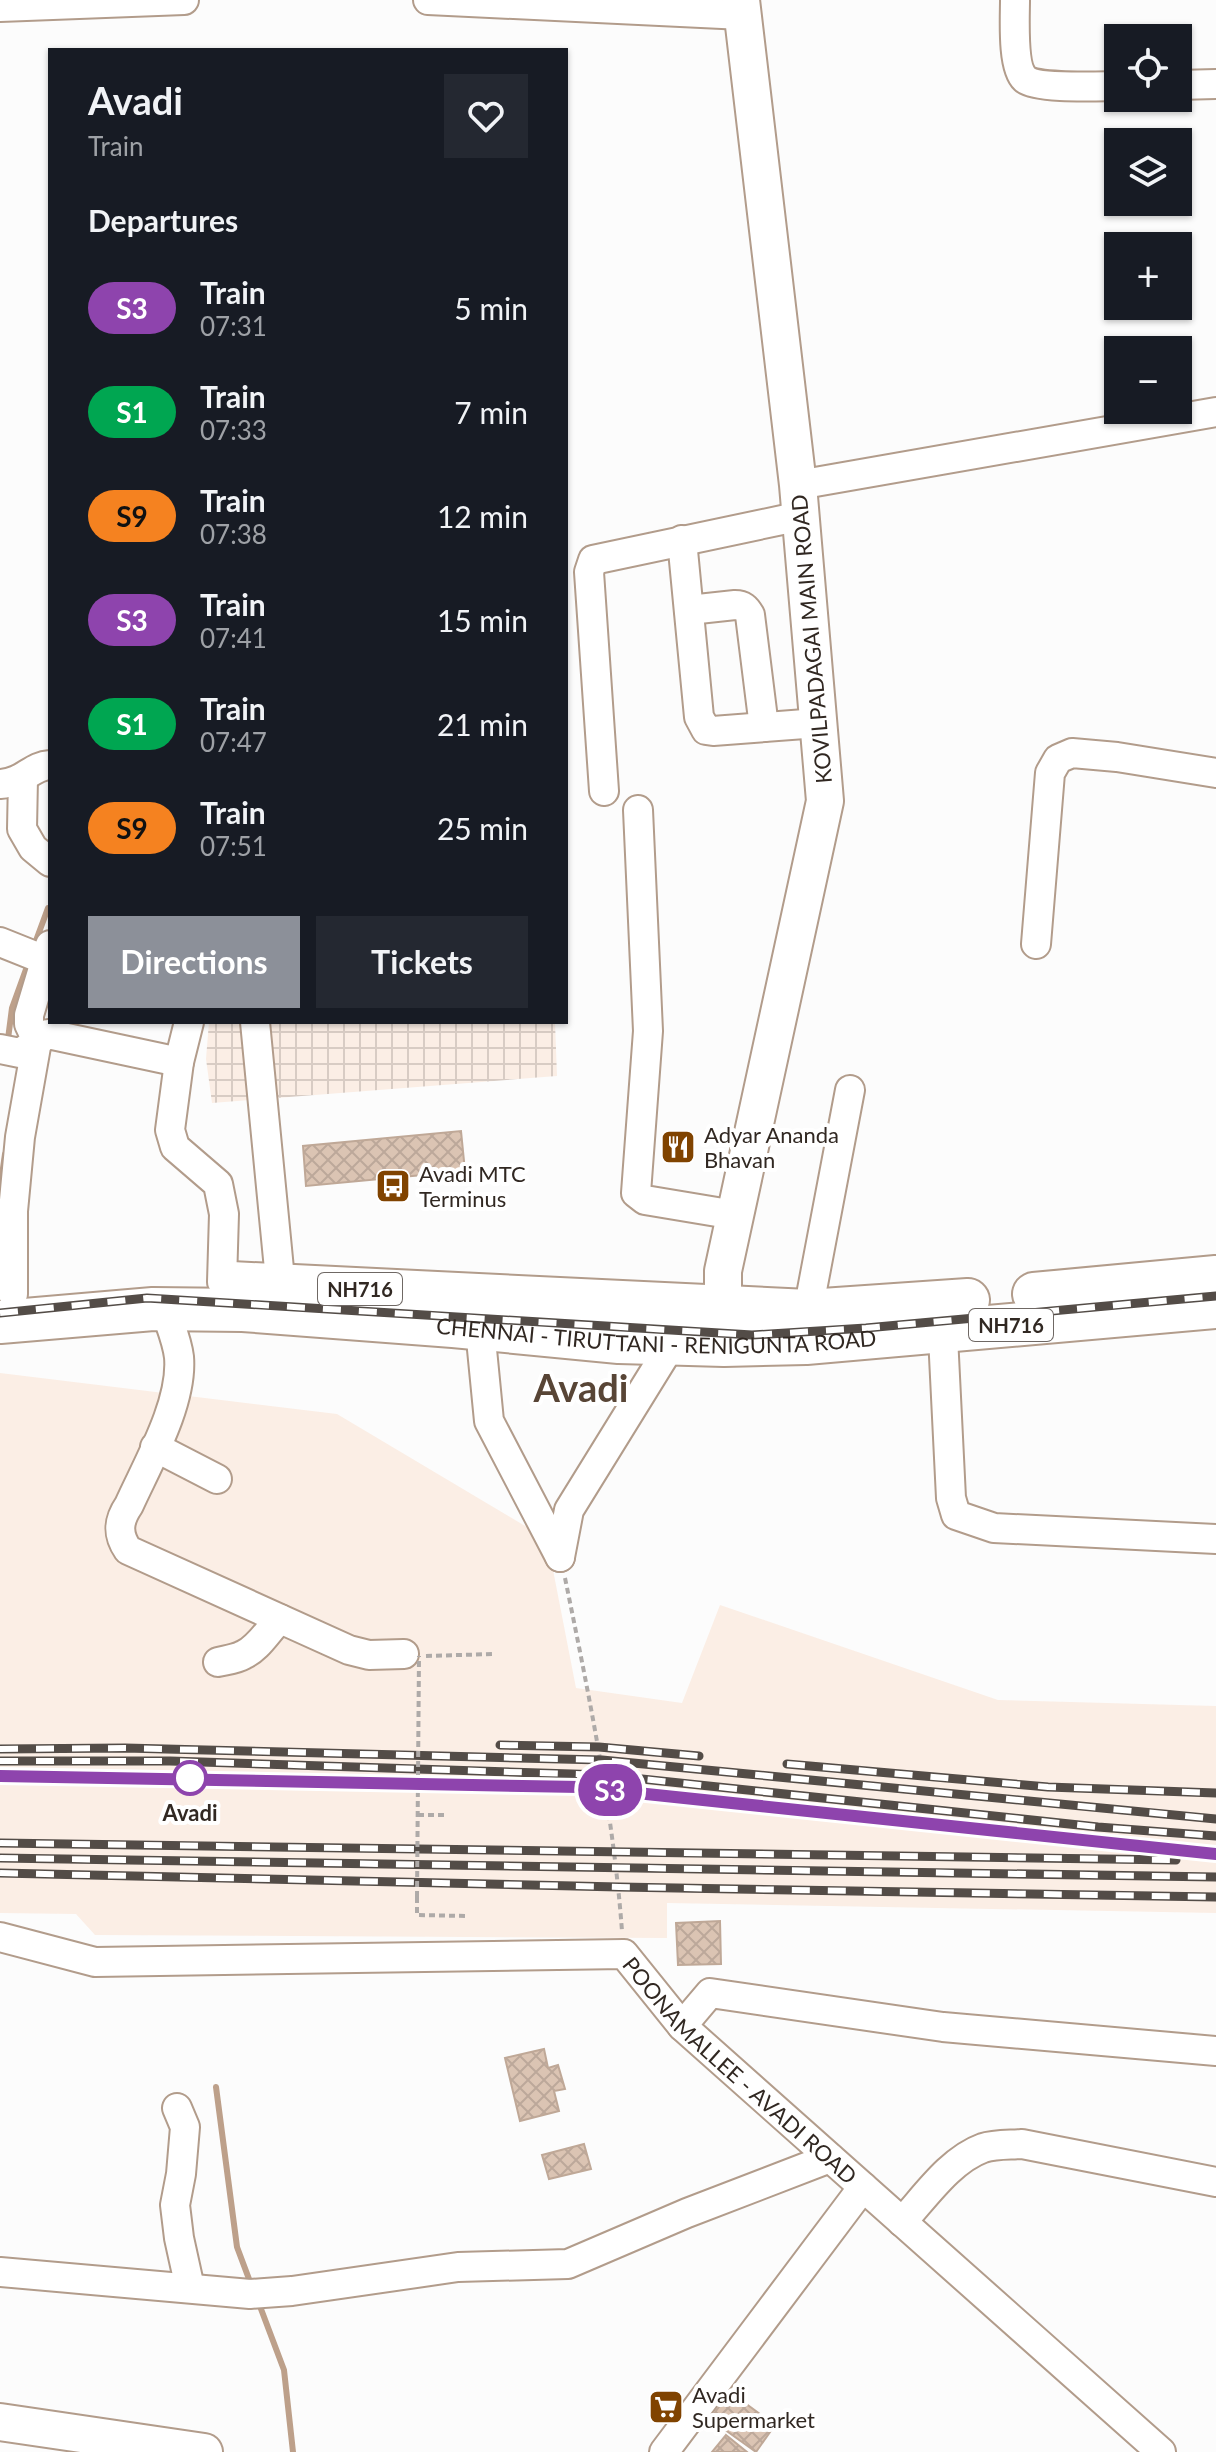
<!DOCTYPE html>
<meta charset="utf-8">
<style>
:root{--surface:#171b24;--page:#242831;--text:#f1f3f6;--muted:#9ea1a6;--accent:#8c9099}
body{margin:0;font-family:Lato,sans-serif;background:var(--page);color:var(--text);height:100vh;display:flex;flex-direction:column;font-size:30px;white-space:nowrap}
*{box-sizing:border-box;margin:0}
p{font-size:26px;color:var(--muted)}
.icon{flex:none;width:44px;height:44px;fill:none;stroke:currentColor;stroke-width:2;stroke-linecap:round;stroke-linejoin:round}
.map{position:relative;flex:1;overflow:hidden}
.drawer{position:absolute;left:48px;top:48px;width:520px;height:976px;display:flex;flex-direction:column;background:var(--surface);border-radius:0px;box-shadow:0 2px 6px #0004}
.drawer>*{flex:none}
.badge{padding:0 16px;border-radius:26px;font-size:28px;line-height:52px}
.fabs{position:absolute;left:1104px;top:24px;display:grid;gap:16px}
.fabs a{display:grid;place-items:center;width:88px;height:88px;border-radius:0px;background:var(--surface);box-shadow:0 2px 6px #0004;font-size:40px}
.map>.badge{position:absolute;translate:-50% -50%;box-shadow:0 0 0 4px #fff}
h2{padding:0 40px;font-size:30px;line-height:72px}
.round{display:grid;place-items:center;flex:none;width:84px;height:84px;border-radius:0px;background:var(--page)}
.summary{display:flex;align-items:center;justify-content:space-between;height:136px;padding:0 40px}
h1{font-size:38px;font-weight:700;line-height:60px}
.primary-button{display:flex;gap:16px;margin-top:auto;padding:16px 40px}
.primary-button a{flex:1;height:92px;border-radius:0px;background:var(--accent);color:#fff;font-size:32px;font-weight:700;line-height:92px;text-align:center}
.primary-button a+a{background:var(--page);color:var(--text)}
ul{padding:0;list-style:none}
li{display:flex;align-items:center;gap:24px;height:104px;padding:0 40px}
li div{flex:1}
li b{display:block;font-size:30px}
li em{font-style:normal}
li .badge{min-width:88px;font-weight:700;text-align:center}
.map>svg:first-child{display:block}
</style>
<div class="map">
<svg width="1216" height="2452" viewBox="0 0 1216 2452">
<defs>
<pattern id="industrial-grid" width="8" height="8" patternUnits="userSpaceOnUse" patternTransform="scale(2)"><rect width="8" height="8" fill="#fbeee5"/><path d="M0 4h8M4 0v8" fill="none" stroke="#d8ccc4"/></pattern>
<pattern id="building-cross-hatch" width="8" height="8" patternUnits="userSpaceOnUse" patternTransform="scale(2)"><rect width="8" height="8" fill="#dbc4b3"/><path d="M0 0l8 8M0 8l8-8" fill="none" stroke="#bca89a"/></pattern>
</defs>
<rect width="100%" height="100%" fill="#fcfcfc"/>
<polygon fill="#fbeee5" points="0,1373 337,1414 547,1539 576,1688 682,1703 720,1605 998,1700 1216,1706 1216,1913 667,1903 667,1938 95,1935 76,1914 0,1913"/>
<polygon fill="url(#industrial-grid)" points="209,1022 555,1022 557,1076 212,1103 206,1059"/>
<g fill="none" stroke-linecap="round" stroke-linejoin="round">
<g stroke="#bda08a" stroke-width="6">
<polyline points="34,946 48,908"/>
<polyline points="8,1039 12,1008 29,961"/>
<polyline points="0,1189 5,1154"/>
<polyline points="216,2087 237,2247 252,2287"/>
<polyline points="258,2301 284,2370 293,2452"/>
</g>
</g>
<g fill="url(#building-cross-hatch)" stroke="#bfa897" stroke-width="2">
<polygon points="461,1131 465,1171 306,1186 303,1146"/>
<polygon points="720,1921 721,1964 678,1965 676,1923"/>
<polygon points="544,2049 548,2068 558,2065 565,2089 554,2091 559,2111 520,2121 505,2058"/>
<polygon points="584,2144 591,2169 549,2179 542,2155"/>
<polygon points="730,2392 775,2425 756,2452 710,2419"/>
<polygon points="726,2435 747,2452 712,2452"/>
</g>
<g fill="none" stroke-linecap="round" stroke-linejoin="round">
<g stroke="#b29c8b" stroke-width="32">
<g id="minor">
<polyline points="428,0 743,15"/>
<path d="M 1015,0 C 1015,18 1012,67 1025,79 C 1036,89 1101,86 1118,86"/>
<polyline points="0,7 184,0"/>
<polyline points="1178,85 1216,84"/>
<polyline points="798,485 1216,412"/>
<polyline points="682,540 699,717 706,730 713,731 818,723"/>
<path d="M 689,610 L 735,605 C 743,605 746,608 750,615 L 764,727"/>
<polyline points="23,778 22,829 33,848 50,862"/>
<path d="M 0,784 C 25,782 31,766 50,765"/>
<polyline points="604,791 589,572 593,560 801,516"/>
<polyline points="638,810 648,1031 636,1193 645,1200 735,1215"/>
<polyline points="0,942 45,960"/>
<polyline points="1036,944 1050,773 1058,759 1072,753 1117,757 1216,773"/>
<polyline points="255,1022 282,1300"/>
<polyline points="0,1049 20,1053 48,1034 179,1062 189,1022"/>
<polyline points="179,1062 170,1130 175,1147 218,1184 224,1214 222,1282"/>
<polyline points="13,1294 13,1211 20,1137 37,1041 29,1024 29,1015 50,945"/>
<path d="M 165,1309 C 170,1325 177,1340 179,1357 C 183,1403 148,1463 129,1505 C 118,1521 117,1534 128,1550 L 349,1650 L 369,1655 L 404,1654"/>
<polyline points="808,1311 850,1090"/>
<polyline points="942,1316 951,1498 956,1515 994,1528 1216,1539"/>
<polyline points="480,1329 489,1421 560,1557"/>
<polyline points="155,1447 217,1479"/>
<polyline points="560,1557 569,1510 671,1345"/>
<path d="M 218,1662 C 226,1660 236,1659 243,1655 C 259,1648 268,1630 280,1619"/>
<path id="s1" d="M 0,1937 L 95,1962 L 624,1954 L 682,2026 L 1161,2452"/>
<polyline points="682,2026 710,1993 943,2027 1216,2051"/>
<polyline points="177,2108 185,2127 181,2174 175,2205 179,2238 190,2288"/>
<path d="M 902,2222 C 925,2197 950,2160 983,2148 C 995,2144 1009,2145 1022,2144 L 1216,2182"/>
<polyline points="0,2272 250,2294 292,2291 458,2267 568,2264 687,2213 830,2158"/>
<polyline points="664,2452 863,2187"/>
</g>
</g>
<g stroke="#b29c8b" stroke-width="40">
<g id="major">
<polyline points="723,1335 723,1271 825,801 798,485 741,0"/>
<polyline points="0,2422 204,2452"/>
</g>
</g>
<g stroke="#b29c8b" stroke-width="46">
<g id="highway">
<polyline points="231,1283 808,1311 968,1300"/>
<polyline points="1034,1294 1216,1277"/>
<path id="s2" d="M 0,1322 L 153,1309 L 243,1310 L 453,1326 L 619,1342 L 724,1345 L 806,1343 L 1216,1307"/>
</g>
</g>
<g stroke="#aeaaa8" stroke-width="4" stroke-dasharray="6 4" stroke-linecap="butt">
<path d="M 565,1578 C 589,1695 613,1812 622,1931"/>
<polyline points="426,1656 494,1654"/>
<polyline points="418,1815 446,1815"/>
<polyline points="417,1897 417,1915 468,1916"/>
</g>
<use href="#minor" stroke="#fff" stroke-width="28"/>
<use href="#major" stroke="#fff" stroke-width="36"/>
<use href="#highway" stroke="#fff" stroke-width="42"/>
<g stroke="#534c47" stroke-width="9">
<g id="rail">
<polyline points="0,1313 147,1298 752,1335 866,1328 1216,1296"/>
<polyline points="500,1745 599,1747 699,1756"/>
<polyline points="0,1749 125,1748 602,1760 1216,1819"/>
<polyline points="0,1761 170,1761 604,1775 1098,1827 1216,1836"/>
<polyline points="787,1764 1048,1787 1216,1793"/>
<polyline points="0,1776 580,1787 1216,1854"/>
<polyline points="0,1843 1176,1860"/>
<polyline points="0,1858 1216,1877"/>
<polyline points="0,1873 619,1887 1216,1897"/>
</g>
</g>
<use href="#rail" stroke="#fff" stroke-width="6" stroke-dasharray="18" stroke-linecap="butt"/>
<polyline stroke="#aeaaa8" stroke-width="4" stroke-dasharray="6 4" stroke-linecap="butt" points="417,1897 419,1656"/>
</g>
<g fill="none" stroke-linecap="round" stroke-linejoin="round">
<g stroke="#fff" stroke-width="18">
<polyline id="line" points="0,1776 580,1787 1216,1854"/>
</g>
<use href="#line" stroke="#8e44ad" stroke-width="12"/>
</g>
<defs>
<g id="restaurant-square" transform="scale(1.8)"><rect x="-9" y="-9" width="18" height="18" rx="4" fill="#804300" stroke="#fff"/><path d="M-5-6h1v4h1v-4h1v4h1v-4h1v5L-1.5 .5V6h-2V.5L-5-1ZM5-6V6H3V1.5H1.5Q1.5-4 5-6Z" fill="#fff"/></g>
<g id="bus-square" transform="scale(1.8)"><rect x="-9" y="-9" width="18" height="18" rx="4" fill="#804300" stroke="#fff"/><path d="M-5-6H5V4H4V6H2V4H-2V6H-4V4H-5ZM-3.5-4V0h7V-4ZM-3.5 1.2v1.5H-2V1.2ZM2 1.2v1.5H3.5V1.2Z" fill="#fff"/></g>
<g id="supermarket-square" transform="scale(1.8)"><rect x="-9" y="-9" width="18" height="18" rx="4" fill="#804300" stroke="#fff"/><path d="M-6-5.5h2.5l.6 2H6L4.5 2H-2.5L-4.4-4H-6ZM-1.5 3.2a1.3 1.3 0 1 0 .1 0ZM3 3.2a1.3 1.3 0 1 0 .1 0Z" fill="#fff"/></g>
</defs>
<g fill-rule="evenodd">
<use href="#restaurant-square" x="678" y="1147"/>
<use href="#bus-square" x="393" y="1186"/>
<use href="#supermarket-square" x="666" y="2407"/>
</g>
<circle fill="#fff" stroke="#8e44ad" stroke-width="4" cx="190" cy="1778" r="16"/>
<g text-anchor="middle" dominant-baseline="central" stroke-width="8" stroke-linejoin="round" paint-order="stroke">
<g fill="#fff" stroke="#6f6864" stroke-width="2">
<rect x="318" y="1273" width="84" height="32" rx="6"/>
<rect x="969" y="1309" width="84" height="32" rx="6"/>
</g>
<g font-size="20" font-weight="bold" fill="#312822">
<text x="360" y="1289">NH716</text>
<text x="1011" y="1325">NH716</text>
</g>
<g font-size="22" fill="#312822" stroke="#fff">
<text transform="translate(811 639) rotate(-95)">KOVILPADAGAI MAIN ROAD</text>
<text stroke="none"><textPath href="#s2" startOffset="658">CHENNAI - TIRUTTANI - RENIGUNTA ROAD</textPath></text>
<text stroke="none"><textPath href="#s1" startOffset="792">POONAMALLEE - AVADI ROAD</textPath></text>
</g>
<g font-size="22" fill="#312822" stroke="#fff" text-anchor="start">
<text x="704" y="1134">Adyar Ananda<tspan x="704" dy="25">Bhavan</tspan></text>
<text x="419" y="1173">Avadi MTC<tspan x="419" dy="25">Terminus</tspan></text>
<text x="692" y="2394">Avadi<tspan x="692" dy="25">Supermarket</tspan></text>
</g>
<g font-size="22" font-weight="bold" fill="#312822" stroke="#fff">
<text x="190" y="1812">Avadi</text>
</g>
<g font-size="38" font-weight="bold" fill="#584536" stroke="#fff">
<text x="581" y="1387">Avadi</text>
</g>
</g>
</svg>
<div class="fabs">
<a><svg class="icon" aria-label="locate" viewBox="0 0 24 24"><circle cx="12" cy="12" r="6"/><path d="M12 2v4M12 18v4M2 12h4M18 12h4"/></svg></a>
<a><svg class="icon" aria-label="layers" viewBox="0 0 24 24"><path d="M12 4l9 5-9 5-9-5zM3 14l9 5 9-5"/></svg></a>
<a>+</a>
<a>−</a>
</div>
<b class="badge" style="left:610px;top:1790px;background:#8e44ad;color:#fff">S3</b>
<section class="drawer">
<div class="summary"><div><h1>Avadi</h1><p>Train</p></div><a class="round"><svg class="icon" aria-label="heart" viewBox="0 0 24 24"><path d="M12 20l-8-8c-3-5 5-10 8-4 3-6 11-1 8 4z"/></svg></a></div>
<h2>Departures</h2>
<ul>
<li><span class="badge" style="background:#8e44ad;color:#fff">S3</span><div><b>Train</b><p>07:31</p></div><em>5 min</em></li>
<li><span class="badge" style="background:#00a651;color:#fff">S1</span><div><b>Train</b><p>07:33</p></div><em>7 min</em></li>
<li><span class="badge" style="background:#f58220;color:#111">S9</span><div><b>Train</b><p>07:38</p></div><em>12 min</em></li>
<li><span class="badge" style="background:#8e44ad;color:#fff">S3</span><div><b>Train</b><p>07:41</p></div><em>15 min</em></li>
<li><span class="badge" style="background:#00a651;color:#fff">S1</span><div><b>Train</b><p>07:47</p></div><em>21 min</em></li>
<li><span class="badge" style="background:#f58220;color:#111">S9</span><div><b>Train</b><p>07:51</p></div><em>25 min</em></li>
</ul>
<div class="primary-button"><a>Directions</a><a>Tickets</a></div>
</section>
</div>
